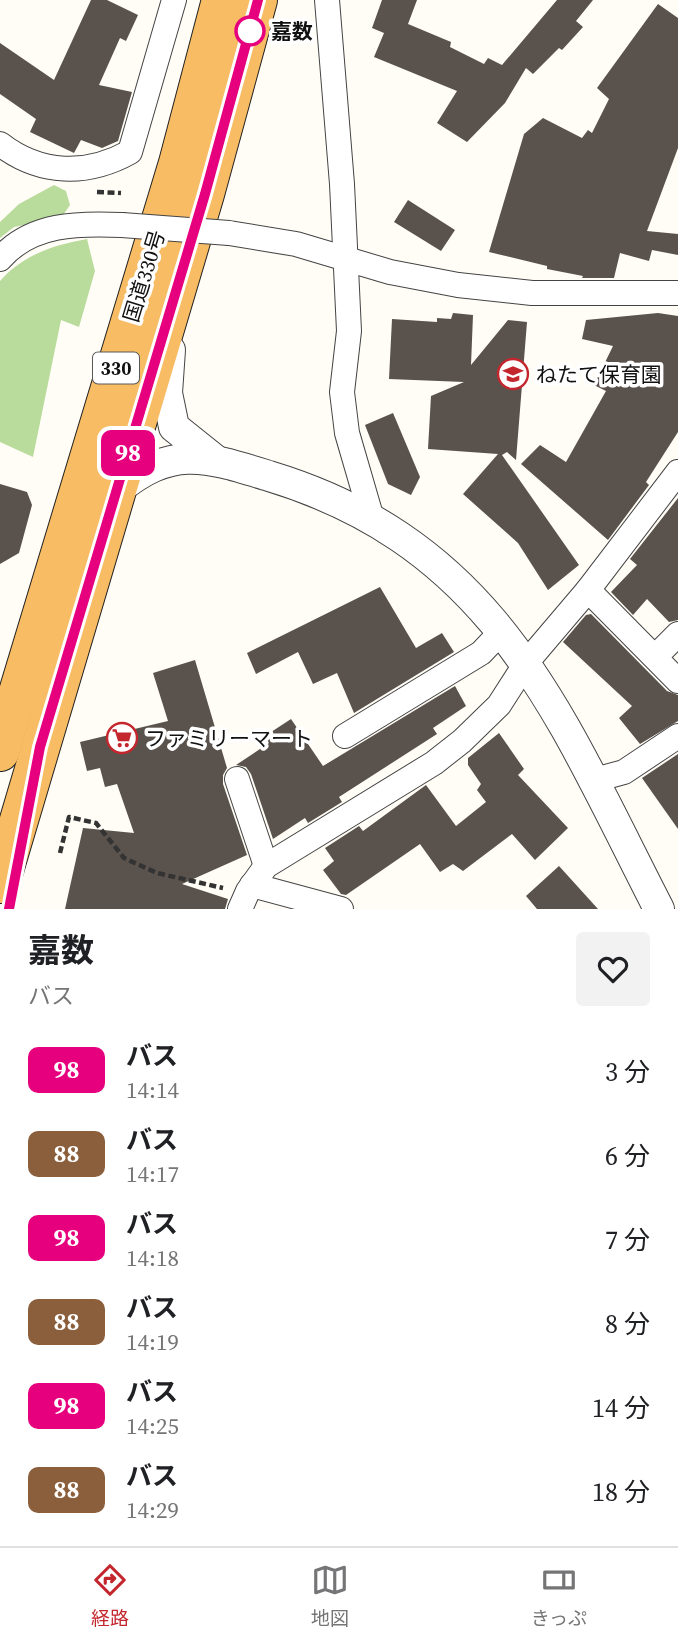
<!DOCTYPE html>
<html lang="ja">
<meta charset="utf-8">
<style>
:root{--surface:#fff;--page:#f2f2f2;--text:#202124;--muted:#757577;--line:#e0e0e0;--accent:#c4262e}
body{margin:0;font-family:"Source Serif 4","Noto Sans JP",serif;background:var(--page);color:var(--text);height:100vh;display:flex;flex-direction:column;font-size:26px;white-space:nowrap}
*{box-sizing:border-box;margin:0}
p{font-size:23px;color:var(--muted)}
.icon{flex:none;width:38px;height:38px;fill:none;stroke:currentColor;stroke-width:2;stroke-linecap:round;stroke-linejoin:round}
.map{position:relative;height:909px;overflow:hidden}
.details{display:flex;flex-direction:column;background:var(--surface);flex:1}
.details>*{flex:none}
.badge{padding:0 14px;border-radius:10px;font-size:24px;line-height:46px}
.map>.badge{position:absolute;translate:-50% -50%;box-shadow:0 0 0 4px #fff}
.round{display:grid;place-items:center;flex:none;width:74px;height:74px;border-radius:7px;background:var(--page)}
.head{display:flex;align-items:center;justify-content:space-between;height:119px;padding:0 28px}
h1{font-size:33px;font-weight:700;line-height:52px}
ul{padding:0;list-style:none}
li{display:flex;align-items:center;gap:21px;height:84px;padding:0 28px}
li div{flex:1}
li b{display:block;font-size:26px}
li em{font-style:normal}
li .badge{min-width:77px;font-weight:700;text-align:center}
.dock{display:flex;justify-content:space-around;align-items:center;height:98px;border-top:2px solid var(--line);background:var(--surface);font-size:19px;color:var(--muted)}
.dock a{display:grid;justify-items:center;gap:4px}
.dock .active{color:var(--accent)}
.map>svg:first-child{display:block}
</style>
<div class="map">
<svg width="678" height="909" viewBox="0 0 678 909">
<rect width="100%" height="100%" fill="#fffdf5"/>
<g fill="#b9dc9c">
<polygon points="54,185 66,191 70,205 61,218 14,227 0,238 0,222 19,204"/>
<path d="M 87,239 L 95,271 L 79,327 L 61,320 L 33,457 L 0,442 L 0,281 C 23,255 53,245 87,239 Z"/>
</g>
<g fill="#5a524d">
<polygon points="91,0 107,0 138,15 126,41 120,38 99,85 132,92 118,141 102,148 81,140 74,153 30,132 36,119 0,94 0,43 54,80"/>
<polygon points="382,0 417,0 408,24 451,42 450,47 484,64 488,58 502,65 557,0 593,0 576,21 583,27 562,50 559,48 533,74 526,68 505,103 467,142 437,123 457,91 374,57 384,33 372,28"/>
<polygon points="658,4 678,18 678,148 647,231 678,234 678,255 652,250 649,261 620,253 614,278 582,278 583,276 547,269 547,266 489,252 524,134 543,118 582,138 588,130 592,133 609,99 597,88"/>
<polygon points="408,200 455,230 441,251 394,222"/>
<polygon points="453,313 473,315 471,365 508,320 527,322 516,460 507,452 502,455 579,565 548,590 518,543 463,494 498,454 428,449 431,396 464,382 389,379 392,319 437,322 437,318 451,319"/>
<polygon points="658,313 678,316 678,432 646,482 649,485 608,540 521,464 540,445 566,462 606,391 594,385 613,346 582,339 586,320"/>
<polygon points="393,413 420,477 411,495 388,484 365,425"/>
<polygon points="0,484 27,492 32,505 19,553 0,564"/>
<polygon points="678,498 678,620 669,622 647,599 633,615 611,592 637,565 630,559"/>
<polygon points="380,587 416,648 442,633 454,652 354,713 337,673 313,684 298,652 256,674 247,653"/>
<polygon points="591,614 667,691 678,695 678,721 640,744 619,718 632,706 563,642 586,615"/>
<polygon points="195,660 227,768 223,775 223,784 247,855 182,884 228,899 225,909 65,909 83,828 134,833 117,784 105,787 100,768 87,771 80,742 168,721 153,673"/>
<polygon points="455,686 466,706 433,728 437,734 339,797 342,802 308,823 305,818 273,839 251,774 246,767 236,765 269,743 265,736 291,719 323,766"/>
<polygon points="499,733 524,769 518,775 568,828 535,860 512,834 463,871 453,864 440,872 420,844 346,895 341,894 323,870 334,861 325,848 359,826 363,831 426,785 456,826 486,802 477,790 481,784 468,765 468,758"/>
<polygon points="678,754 678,829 642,778"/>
<polygon points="559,866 598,909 537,909 526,896"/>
</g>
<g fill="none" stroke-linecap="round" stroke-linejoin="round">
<g stroke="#444" stroke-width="26">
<g id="minor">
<polyline points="327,0 342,184 349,331 342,392 347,433 372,519"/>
<path d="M 0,144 C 40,175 87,176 130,152 L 174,0"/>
<polyline points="229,233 296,244 390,272 458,285 532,293 678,293"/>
<path d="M 0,259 C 31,223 79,223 122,225"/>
<polyline points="588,590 678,681"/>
<polyline points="656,656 678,634"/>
<polyline points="345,736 481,653 503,630"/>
<polyline points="237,779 266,866"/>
<polyline points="591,781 624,772 678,736"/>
<polyline points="252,885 341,909"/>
<polyline points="240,909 248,891 266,866 434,763 462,741 499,705 526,663 588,590 678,472"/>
</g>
</g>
<g stroke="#444" stroke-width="32">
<g id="tertiary">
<polyline points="170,350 167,393 174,427 214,459"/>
<path d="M 116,491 C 172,445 204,456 269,476 C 497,545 559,715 659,909"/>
</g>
</g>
<g stroke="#222" stroke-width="40">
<g id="trunk">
<polyline points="0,752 178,163 221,0"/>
<polyline points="0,884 205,194 258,0"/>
</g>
</g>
<g stroke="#333" stroke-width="4.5" stroke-dasharray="7 3.5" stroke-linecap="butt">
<polyline points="97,192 121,193"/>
<polyline points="60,853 69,817 96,823 124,858 157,873 223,888"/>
</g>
<use href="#minor" stroke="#fff" stroke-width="24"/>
<use href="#tertiary" stroke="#fff" stroke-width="30"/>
<use href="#trunk" stroke="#f7bc64" stroke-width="38"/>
<g stroke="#444" stroke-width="26" stroke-linecap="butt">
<polyline id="minor-bridge" points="122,225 229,233"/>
</g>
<use href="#minor-bridge" stroke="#fff" stroke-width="24"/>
</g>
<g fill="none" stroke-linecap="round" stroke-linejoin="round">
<g stroke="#fff" stroke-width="16">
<polyline id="line" points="9,909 40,747 205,194 258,0"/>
</g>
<use href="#line" stroke="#e6007e" stroke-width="10"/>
</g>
<defs>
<g id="school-ring" transform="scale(1.575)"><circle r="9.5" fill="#fff" stroke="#c4262e" stroke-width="1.5"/><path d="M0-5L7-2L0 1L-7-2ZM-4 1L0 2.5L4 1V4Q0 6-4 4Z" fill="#c4262e"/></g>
<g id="supermarket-ring" transform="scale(1.575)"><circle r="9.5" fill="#fff" stroke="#c4262e" stroke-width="1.5"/><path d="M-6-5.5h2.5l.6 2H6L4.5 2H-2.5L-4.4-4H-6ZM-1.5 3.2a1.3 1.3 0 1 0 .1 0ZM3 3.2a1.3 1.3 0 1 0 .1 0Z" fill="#c4262e"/></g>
</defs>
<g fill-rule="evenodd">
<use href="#school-ring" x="513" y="374"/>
<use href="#supermarket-ring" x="122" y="738"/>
</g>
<circle fill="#fff" stroke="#e6007e" stroke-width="3.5" cx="250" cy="31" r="14"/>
<g text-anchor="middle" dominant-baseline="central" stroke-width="7" stroke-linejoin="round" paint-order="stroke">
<rect fill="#fff" stroke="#585858" stroke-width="2" x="93" y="352.5" width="46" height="31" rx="5"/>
<g font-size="19" font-weight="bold" fill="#111">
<text x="116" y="368">330</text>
</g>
<g font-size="21" font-weight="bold" fill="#111" stroke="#fff" text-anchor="start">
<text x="271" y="31">嘉数</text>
</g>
<g font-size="21" fill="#111" stroke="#fff">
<text transform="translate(144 276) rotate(-73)">国道330号</text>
</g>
<g font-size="21" fill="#111" stroke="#fff" text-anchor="start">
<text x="536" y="374">ねたて保育園</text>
<text x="145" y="738">ファミリーマート</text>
</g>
</g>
</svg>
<b class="badge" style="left:128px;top:453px;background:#e6007e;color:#fff">98</b>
</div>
<section class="details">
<div class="head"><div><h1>嘉数</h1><p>バス</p></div><a class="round"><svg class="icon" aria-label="heart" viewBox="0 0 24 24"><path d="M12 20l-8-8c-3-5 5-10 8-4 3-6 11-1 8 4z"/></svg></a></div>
<ul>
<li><span class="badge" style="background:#e6007e;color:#fff">98</span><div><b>バス</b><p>14:14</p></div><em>3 分</em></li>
<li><span class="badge" style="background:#8b5e3c;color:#fff">88</span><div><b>バス</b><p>14:17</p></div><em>6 分</em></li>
<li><span class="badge" style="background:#e6007e;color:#fff">98</span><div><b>バス</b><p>14:18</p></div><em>7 分</em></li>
<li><span class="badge" style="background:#8b5e3c;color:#fff">88</span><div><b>バス</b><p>14:19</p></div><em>8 分</em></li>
<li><span class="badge" style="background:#e6007e;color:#fff">98</span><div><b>バス</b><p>14:25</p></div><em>14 分</em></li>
<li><span class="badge" style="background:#8b5e3c;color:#fff">88</span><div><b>バス</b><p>14:29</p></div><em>18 分</em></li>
</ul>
</section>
<nav class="dock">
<a class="active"><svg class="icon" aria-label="directions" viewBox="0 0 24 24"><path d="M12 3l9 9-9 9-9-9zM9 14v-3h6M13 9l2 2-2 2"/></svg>経路</a>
<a><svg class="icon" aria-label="map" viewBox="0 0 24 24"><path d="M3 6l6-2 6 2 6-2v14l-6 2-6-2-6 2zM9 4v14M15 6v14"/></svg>地図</a>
<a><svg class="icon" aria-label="tickets" viewBox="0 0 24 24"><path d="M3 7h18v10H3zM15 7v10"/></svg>きっぷ</a>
</nav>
